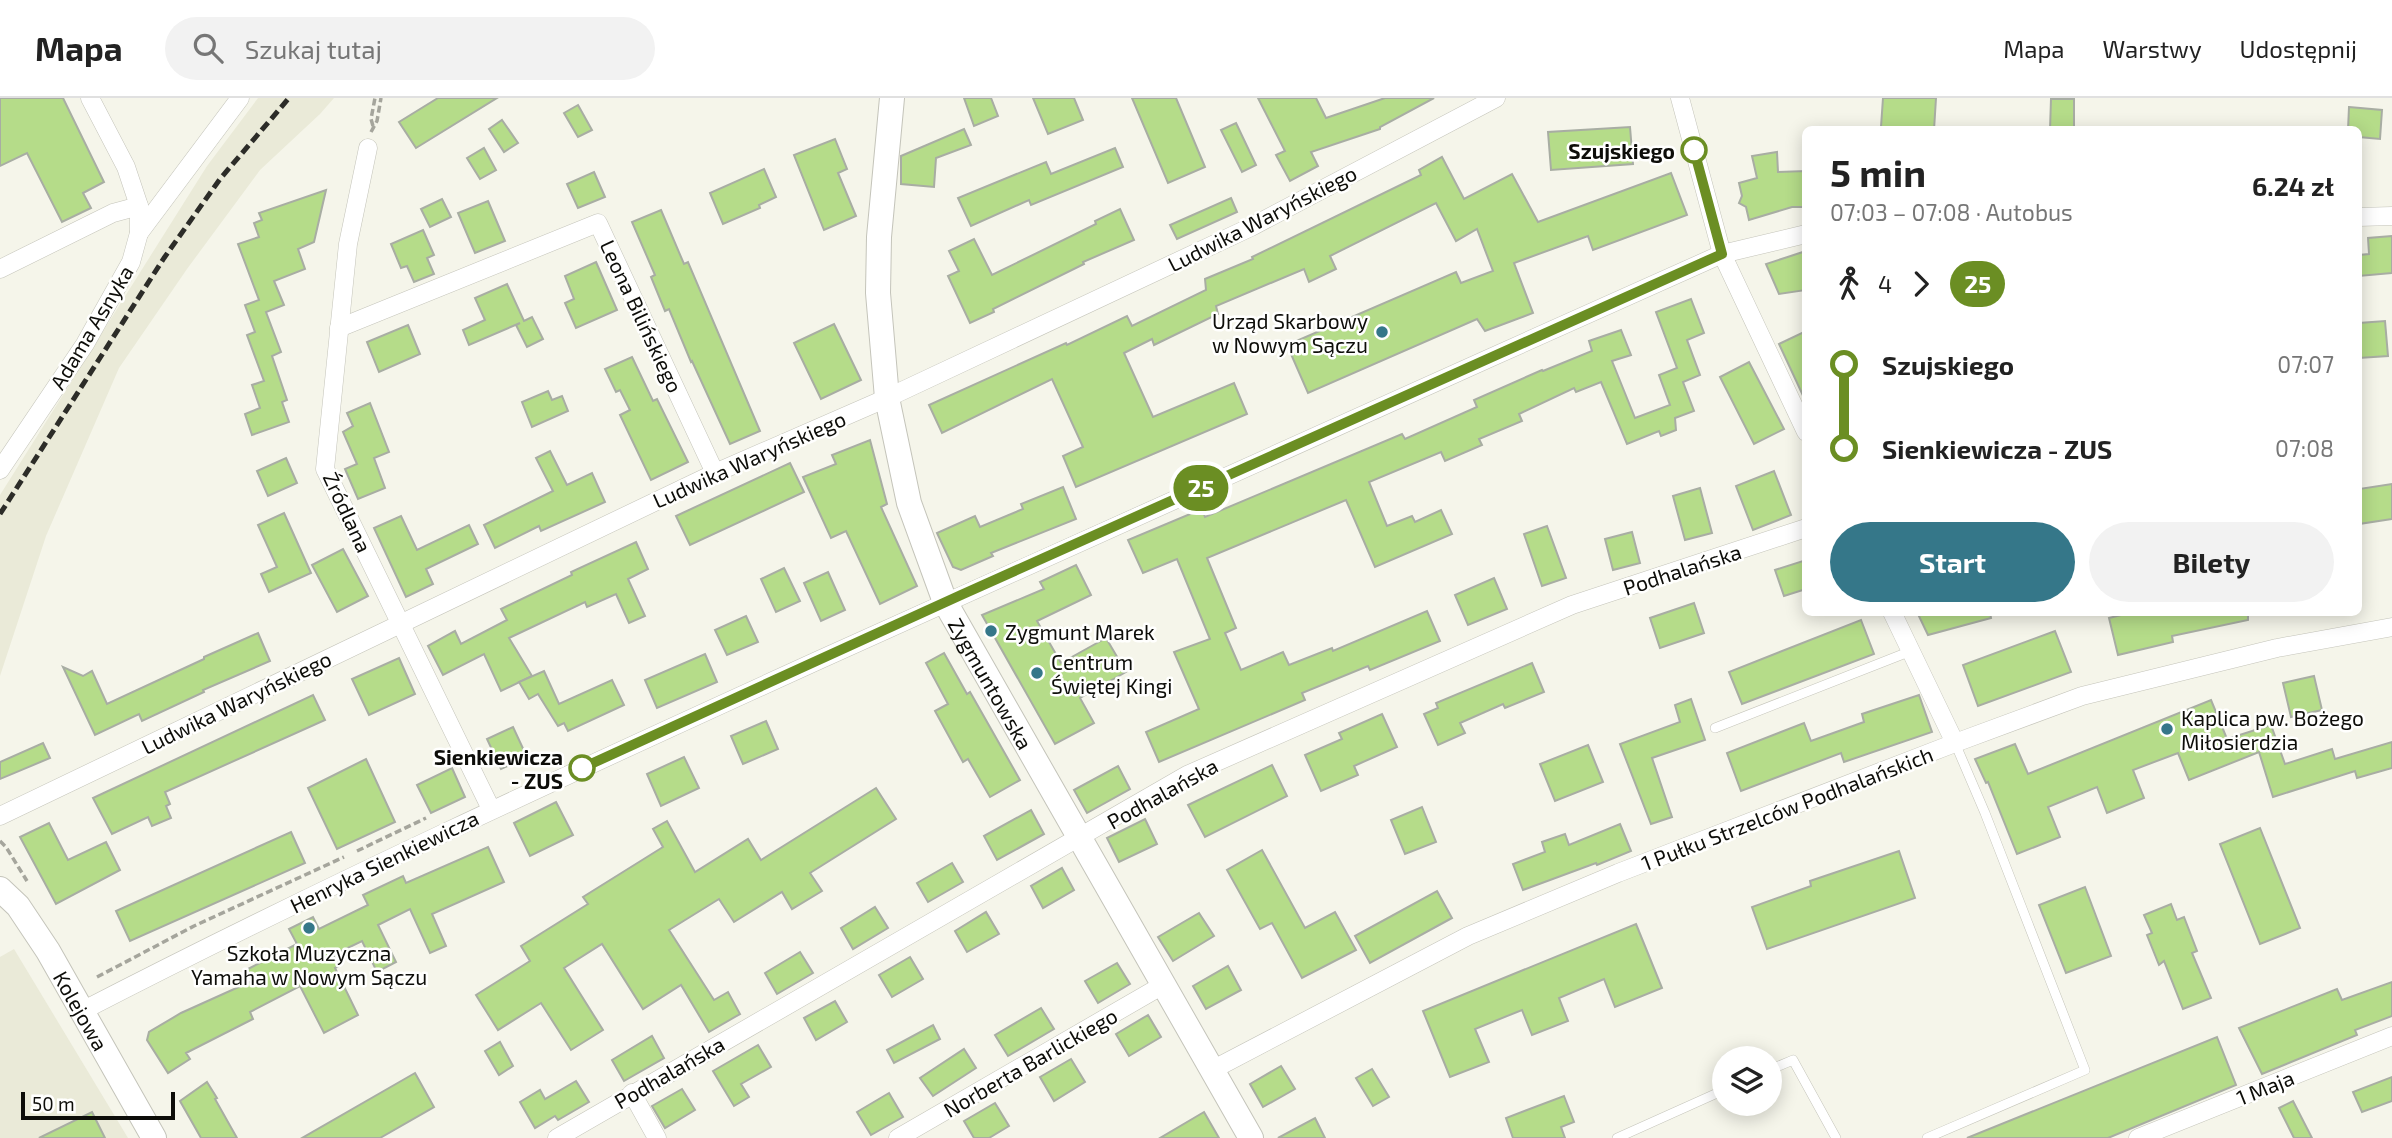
<!DOCTYPE html>
<html lang="pl">
<meta charset="utf-8">
<style>
:root{--surface:#fff;--page:#f2f2f2;--text:#222;--muted:#767676;--line:#e0e0e0;--accent:#357789}
body{margin:0;font-family:"Exo 2",sans-serif;background:var(--page);color:var(--text);height:100vh;display:flex;flex-direction:column;font-size:26px;white-space:nowrap}
*{box-sizing:border-box;margin:0}
p{font-size:23px;color:var(--muted)}
.icon{flex:none;width:38px;height:38px;fill:none;stroke:currentColor;stroke-width:2;stroke-linecap:round;stroke-linejoin:round}
.map{position:relative;flex:1;overflow:hidden}
.panel{position:absolute;left:1802px;top:28px;width:560px;height:490px;display:flex;flex-direction:column;background:var(--surface);border-radius:10px;box-shadow:0 4px 18px #0003}
.panel>*{flex:none}
.badge{padding:0 14px;border-radius:23px;font-size:24px;line-height:46px}
.fabs{position:absolute;left:1712px;top:948px;display:grid;gap:14px}
.fabs a{display:grid;place-items:center;width:70px;height:70px;border-radius:50%;background:var(--surface);box-shadow:0 4px 18px #0003;font-size:35px}
.scale{position:absolute;left:21px;bottom:18px;width:154px;box-sizing:border-box;padding-left:7px;border:4px solid #0d0d09;border-top:0;font-size:19px;line-height:24px;white-space:nowrap;color:#0d0d09;-webkit-text-stroke:5px #fffffe;paint-order:stroke}
.map>.badge{position:absolute;translate:-50% -50%;box-shadow:0 0 0 4px #fff}
.legs{display:flex;align-items:center;gap:10px;height:77px;padding:0 28px;font-size:23px}
.legs p{margin-inline-start:auto}
.overview{display:flex;align-items:center;justify-content:space-between;height:119px;padding:0 28px}
h1{font-size:38px;font-weight:700;line-height:52px}
.action{display:flex;gap:14px;margin-top:auto;padding:14px 28px}
.action a{flex:1;height:80px;border-radius:42px;background:var(--accent);color:#fff;font-size:28px;font-weight:700;line-height:80px;text-align:center}
.action a+a{background:var(--page);color:var(--text)}
ul{padding:0 28px;list-style:none}
li{display:flex;align-items:center;gap:24px;height:84px;font-size:26px}
li i{display:grid;place-items:center;width:10px;height:100%;margin:0 9px;background:currentColor}
li i::after{content:'';width:18px;height:18px;margin:-9px;border:5px solid;border-radius:50%;background:var(--surface)}
li p{margin-inline-start:auto}
li:first-child i{background:linear-gradient(#0000 50%,currentColor 0)}
li:last-child i{background:linear-gradient(currentColor 50%,#0000 0)}
header{display:flex;align-items:center;gap:42px;box-sizing:border-box;height:98px;padding:0 35px;background:var(--surface);border-bottom:2px solid var(--line)}
header strong{font-size:33px}
nav{display:flex;gap:38px;margin-inline-start:auto;font-size:24px}
.search{width:490px;height:63px;background:var(--page);display:flex;align-items:center;gap:18px;box-sizing:border-box;padding:0 24px;border-radius:38px;color:var(--muted);font-size:26px}
.map>svg:first-child{display:block}
</style>
<header>
<strong>Mapa</strong>
<div class="search"><svg class="icon" aria-label="search" viewBox="0 0 24 24"><circle cx="10" cy="10" r="6"/><path d="M15 15l6 6"/></svg>Szukaj tutaj</div>
<nav><a>Mapa</a><a>Warstwy</a><a>Udostępnij</a></nav>
</header>
<div class="map">
<svg width="2392" height="1040" viewBox="0 0 2392 1040">
<rect width="100%" height="100%" fill="#f5f5ea"/>
<g fill="#eaead8">
<polygon points="258,0 334,0 320,16 260,72 187,171 119,270 46,438 0,578 0,397 207,68"/>
<polygon points="14,851 128,1040 0,1040 0,859"/>
</g>
<g fill="#b5dc89" stroke="#a8ada3" stroke-width="2">
<polygon points="0,0 63,0 104,84 83,95 91,110 62,124 27,55 0,68"/>
<polygon points="438,0 497,0 416,50 399,24"/>
<polygon points="964,0 991,0 998,18 974,28"/>
<polygon points="1033,0 1074,0 1083,22 1048,36"/>
<polygon points="1132,0 1176,0 1205,69 1168,85"/>
<polygon points="1258,0 1316,0 1326,20 1385,0 1434,0 1380,29 1380,31 1311,54 1318,68 1290,83 1276,57 1285,53"/>
<polygon points="1883,0 1936,0 1934,32 1881,29"/>
<polygon points="2051,1 2074,1 2074,32 2050,32"/>
<polygon points="578,7 592,32 578,39 564,15"/>
<polygon points="2349,9 2382,12 2380,41 2359,39 2359,32 2348,32"/>
<polygon points="502,22 518,45 504,54 489,31"/>
<polygon points="1236,25 1256,67 1242,74 1221,32"/>
<polygon points="1630,29 1633,66 1551,72 1548,34"/>
<polygon points="964,31 971,47 936,60 934,89 901,86 901,58"/>
<polygon points="835,41 847,71 838,75 856,118 824,132 794,57"/>
<polygon points="484,50 496,72 480,81 467,60"/>
<polygon points="1115,50 1123,69 1031,107 1029,102 971,128 958,100 1046,64 1051,76"/>
<polygon points="1777,54 1778,74 1806,73 1806,109 1792,109 1749,122 1746,109 1739,105 1742,98 1739,85 1757,80 1752,58"/>
<polygon points="1442,59 1464,101 1512,76 1538,124 1671,75 1687,117 1593,152 1588,138 1514,165 1533,215 1485,233 1477,221 1308,295 1287,247 1456,174 1461,185 1493,173 1477,131 1456,143 1436,105 1330,158 1336,171 1309,184 1304,171 1216,208 1218,216 1154,247 1152,241 1124,255 1153,319 1234,285 1247,316 1076,389 1063,358 1083,349 1052,281 942,335 929,307 1066,245 1067,247 1127,218 1132,228 1206,192 1205,181 1253,161 1252,159 1421,77 1419,72"/>
<polygon points="764,71 776,99 759,107 760,110 723,126 710,95"/>
<polygon points="594,74 605,99 578,110 567,86"/>
<polygon points="326,92 314,144 298,151 305,171 274,183 284,207 266,214 281,254 272,258 287,302 282,304 289,324 252,337 245,316 260,310 252,287 264,283 247,237 255,234 245,207 259,202 238,146 259,139 254,125 262,122 259,115"/>
<polygon points="1231,100 1237,114 1177,141 1170,127"/>
<polygon points="442,101 451,119 430,129 421,111"/>
<polygon points="488,103 505,143 475,155 458,115"/>
<polygon points="1120,111 1134,142 1083,164 1084,166 993,211 994,214 970,225 948,178 959,173 949,153 974,141 992,177 1096,126 1095,123"/>
<polygon points="661,112 684,166 688,164 760,333 730,346 692,263 691,264 669,211 665,213 651,179 655,177 632,124"/>
<polygon points="423,132 434,157 427,160 434,176 414,184 407,168 401,170 391,146"/>
<polygon points="2392,138 2392,175 2359,178 2359,157 2369,156 2368,140"/>
<polygon points="1806,153 1806,192 1779,196 1766,166"/>
<polygon points="596,164 617,212 576,230 565,205 574,201 565,178"/>
<polygon points="507,186 524,223 532,219 543,241 527,249 516,227 520,225 469,247 463,232 485,222 475,200"/>
<polygon points="1691,201 1704,235 1687,242 1700,277 1683,284 1694,313 1675,320 1676,332 1661,338 1659,333 1627,346 1601,284 1576,294 1574,290 1519,316 1522,323 1479,341 1482,347 1445,363 1441,354 1369,384 1387,428 1412,418 1415,424 1441,412 1452,436 1375,469 1346,402 1207,460 1236,530 1225,535 1241,572 1283,554 1289,567 1332,550 1333,553 1427,513 1440,543 1370,572 1368,568 1302,595 1305,602 1159,664 1146,634 1199,611 1174,554 1210,541 1177,461 1143,475 1128,442 1202,411 1205,419 1402,336 1405,341 1477,309 1474,302 1542,272 1543,273 1592,253 1589,243 1621,232 1631,257 1612,263 1635,320 1670,307 1659,277 1677,270 1656,214"/>
<polygon points="2385,223 2388,258 2359,260 2359,225"/>
<polygon points="834,226 861,282 821,301 794,245"/>
<polygon points="408,227 420,256 379,274 367,244"/>
<polygon points="1806,233 1806,304 1779,246"/>
<polygon points="632,259 653,303 657,301 688,364 651,382 620,317 630,312 620,292 616,294 605,271"/>
<polygon points="1749,264 1784,331 1754,346 1720,279"/>
<polygon points="548,293 552,302 562,298 568,313 532,329 522,304"/>
<polygon points="370,305 389,354 374,360 385,390 358,401 345,371 357,366 343,334 353,328 347,315"/>
<polygon points="870,342 887,406 881,409 917,488 880,506 846,433 831,440 803,379 836,366 832,357"/>
<polygon points="550,353 567,387 592,375 605,404 541,433 539,428 495,450 484,427 553,393 536,360"/>
<polygon points="286,360 297,385 268,398 257,373"/>
<polygon points="790,365 804,394 690,447 676,418"/>
<polygon points="1774,373 1791,417 1753,432 1736,388"/>
<polygon points="2392,386 2392,421 2359,426 2359,391"/>
<polygon points="1063,389 1076,421 991,455 993,458 961,472 953,469 937,435 975,418 980,429 1023,411 1021,406"/>
<polygon points="1700,390 1712,435 1685,442 1673,398"/>
<polygon points="284,415 311,475 269,494 261,476 277,469 258,427"/>
<polygon points="401,418 417,452 469,427 478,446 426,471 433,486 406,499 374,430"/>
<polygon points="1547,428 1566,480 1542,488 1524,436"/>
<polygon points="1632,434 1640,465 1613,472 1605,441"/>
<polygon points="636,444 648,471 628,481 645,518 629,525 616,496 587,509 585,504 509,540 532,578 501,593 484,556 443,577 428,548 455,533 461,546 507,522 501,511 572,477 571,474"/>
<polygon points="343,451 368,498 337,514 312,467"/>
<polygon points="1806,462 1806,491 1784,498 1775,472"/>
<polygon points="1076,467 1091,497 1037,523 1061,565 1106,540 1126,574 1080,600 1094,625 1055,646 982,517 1044,491 1040,484"/>
<polygon points="784,470 800,503 776,514 761,481"/>
<polygon points="828,474 845,512 821,523 804,485"/>
<polygon points="1494,480 1507,511 1468,527 1455,497"/>
<polygon points="1694,505 1704,535 1660,550 1650,520"/>
<polygon points="1917,514 1990,514 1991,520 1928,537"/>
<polygon points="2133,514 2248,514 2248,522 2172,538 2173,544 2118,557 2109,520"/>
<polygon points="746,518 758,544 727,557 715,532"/>
<polygon points="1861,522 1874,556 1742,606 1729,574"/>
<polygon points="2055,533 2071,574 1978,608 1963,567"/>
<polygon points="258,535 270,563 203,592 204,594 142,623 139,616 95,637 63,569 83,578 92,573 107,606 204,561 204,559"/>
<polygon points="944,555 967,596 970,594 1020,682 990,699 968,661 963,664 935,613 948,606 926,565"/>
<polygon points="705,556 717,584 657,610 645,582"/>
<polygon points="399,560 415,596 369,617 352,581"/>
<polygon points="1532,565 1544,594 1505,610 1503,606 1460,625 1465,635 1438,647 1424,616 1438,610 1436,605"/>
<polygon points="544,573 559,606 612,582 624,607 568,633 564,625 558,628 538,596 529,601 519,584"/>
<polygon points="2314,578 2322,612 2291,619 2283,585"/>
<polygon points="313,597 325,622 165,694 170,706 166,708 171,720 152,728 148,719 112,736 93,700"/>
<polygon points="1919,597 1932,634 1844,664 1841,655 1741,693 1727,655 1804,625 1811,643 1864,624 1862,616"/>
<polygon points="1691,601 1705,642 1652,660 1672,719 1651,726 1620,646 1680,624 1675,607"/>
<polygon points="2211,602 2227,641 2271,627 2285,666 2332,651 2335,661 2392,644 2392,670 2357,680 2355,673 2273,699 2259,654 2189,682 2178,655 2133,672 2144,700 2107,715 2097,689 2048,709 2060,739 2017,756 1988,684 1986,685 1975,661 2015,646 2028,676"/>
<polygon points="1382,616 1397,649 1354,668 1358,677 1321,693 1305,657 1342,641 1339,635"/>
<polygon points="766,623 778,651 743,666 731,638"/>
<polygon points="513,629 527,659 501,671 487,641"/>
<polygon points="43,645 50,660 0,681 0,664"/>
<polygon points="1588,647 1603,684 1555,703 1540,666"/>
<polygon points="684,659 699,690 661,708 647,676"/>
<polygon points="366,661 395,724 337,751 308,690"/>
<polygon points="1272,667 1287,698 1205,739 1188,707"/>
<polygon points="1118,668 1130,691 1087,715 1074,692"/>
<polygon points="452,670 465,699 431,715 417,687"/>
<polygon points="876,690 896,721 810,775 822,793 792,811 782,794 734,824 719,801 669,832 714,902 728,894 740,916 709,934 681,887 643,911 602,846 564,870 603,932 571,952 541,905 498,932 476,897 530,863 521,848 588,806 583,799 663,749 653,731 667,723 695,774 748,741 761,762"/>
<polygon points="556,704 573,737 530,758 514,725"/>
<polygon points="1422,709 1436,744 1405,756 1391,722"/>
<polygon points="1031,712 1044,736 997,762 984,738"/>
<polygon points="1145,721 1157,746 1119,764 1107,740"/>
<polygon points="49,725 68,762 106,744 120,772 56,806 20,739"/>
<polygon points="1620,726 1631,753 1597,767 1596,765 1523,792 1513,766 1545,754 1542,744 1565,736 1569,747"/>
<polygon points="2260,730 2300,830 2260,846 2220,746"/>
<polygon points="291,734 305,765 130,843 116,813"/>
<polygon points="488,749 504,784 432,816 446,848 430,855 410,811 378,827 396,864 377,874 362,843 333,857 339,868 335,870 358,917 324,935 300,888 250,914 253,921 186,955 190,961 168,975 147,942 149,934 181,915 252,883 246,872 297,846 289,831 313,819 319,831 368,807 363,797 403,778 406,785"/>
<polygon points="1262,752 1305,830 1335,814 1356,852 1302,880 1272,825 1260,831 1227,772"/>
<polygon points="1899,753 1915,800 1767,851 1752,809 1811,788 1810,783"/>
<polygon points="952,765 963,784 928,804 917,785"/>
<polygon points="1062,770 1074,792 1043,810 1031,788"/>
<polygon points="2085,789 2111,858 2066,875 2039,807"/>
<polygon points="1437,793 1452,820 1370,865 1355,838"/>
<polygon points="2171,806 2177,822 2184,819 2197,853 2192,855 2211,900 2183,911 2164,863 2159,867 2147,837 2152,835 2144,817"/>
<polygon points="875,809 888,830 853,851 841,830"/>
<polygon points="986,814 999,836 967,854 955,833"/>
<polygon points="1199,815 1214,838 1173,863 1158,839"/>
<polygon points="1636,826 1662,890 1615,909 1604,881 1559,900 1568,923 1532,937 1522,912 1475,931 1489,964 1450,979 1423,913"/>
<polygon points="800,854 813,875 777,896 765,875"/>
<polygon points="910,859 923,881 892,899 879,877"/>
<polygon points="1117,865 1130,886 1098,905 1085,883"/>
<polygon points="1228,868 1241,892 1206,911 1193,888"/>
<polygon points="2392,884 2392,918 2355,932 2357,937 2262,976 2239,930 2337,891 2342,902"/>
<polygon points="835,903 847,924 816,942 804,920"/>
<polygon points="1041,910 1054,931 1008,958 995,937"/>
<polygon points="1148,917 1161,939 1129,958 1116,936"/>
<polygon points="933,927 940,941 894,965 887,952"/>
<polygon points="652,938 664,960 624,983 612,962"/>
<polygon points="2217,939 2236,987 2108,1040 1967,1040"/>
<polygon points="500,944 513,968 499,977 485,953"/>
<polygon points="758,947 771,969 741,986 749,999 734,1008 713,973"/>
<polygon points="964,951 976,970 933,998 920,980"/>
<polygon points="1071,961 1085,984 1054,1003 1040,979"/>
<polygon points="1281,968 1295,991 1263,1009 1250,986"/>
<polygon points="1372,971 1389,999 1373,1008 1356,980"/>
<polygon points="415,975 434,1009 380,1040 302,1040"/>
<polygon points="2392,979 2392,1003 2362,1014 2353,994"/>
<polygon points="576,983 589,1004 558,1022 555,1018 535,1030 520,1004 540,992 545,1001"/>
<polygon points="207,984 217,1000 215,1001 237,1040 201,1040 180,1003"/>
<polygon points="682,991 695,1012 665,1030 652,1008"/>
<polygon points="889,995 903,1019 871,1037 857,1014"/>
<polygon points="1564,998 1574,1024 1561,1029 1565,1040 1513,1040 1506,1020"/>
<polygon points="2293,1003 2312,1040 2294,1040 2279,1010"/>
<polygon points="995,1005 1009,1028 989,1040 974,1040 964,1023"/>
<polygon points="92,1014 105,1040 39,1040"/>
<polygon points="1204,1014 1219,1040 1160,1040"/>
<polygon points="1315,1020 1325,1040 1278,1040"/>
</g>
<g fill="none" stroke-linecap="round" stroke-linejoin="round">
<g stroke="#c4c4ba" stroke-width="10">
<g id="lane">
<polyline points="1715,630 1911,553"/>
<polyline points="1769,972 1793,962 1836,1040"/>
<polyline points="1617,1040 1724,992"/>
<polyline points="1927,1040 2085,972 1985,715 1955,645"/>
</g>
</g>
<g stroke="#c4c4ba" stroke-width="19">
<g id="street">
<polyline points="1680,0 1722,156 1806,334"/>
<polyline points="368,50 348,146 325,371 491,711"/>
<polyline points="2359,119 2392,118"/>
<polyline points="139,135 240,0"/>
<polyline points="0,171 113,115 139,108"/>
<polyline points="339,230 598,125 715,375"/>
<polyline points="0,372 85,246 131,164 139,135 139,108 126,69 90,0"/>
<polyline points="1892,514 1955,645"/>
<polyline points="0,718 715,375 887,300 1251,129 1496,0"/>
<path d="M 82,913 C 324,788 571,675 819,562 C 1120,425 1421,291 1722,156 L 1806,136"/>
<polyline points="1212,972 1468,838 1618,775 1955,645 2082,598 2277,550 2392,529"/>
<polyline points="632,995 657,1040"/>
<polyline points="557,1040 1187,677 1572,507 1806,430"/>
<polyline points="898,1040 1163,887"/>
<polyline points="2138,1040 2392,938"/>
</g>
</g>
<g stroke="#c4c4ba" stroke-width="26">
<g id="secondary">
<path id="s1" d="M 892,0 L 879,139 L 878,195 L 887,300 L 909,405 L 945,504 L 1251,1040"/>
<path id="s2" d="M 0,791 L 18,808 L 48,853 L 154,1040"/>
</g>
</g>
<g stroke="#a5a59c" stroke-width="3.5" stroke-dasharray="7 3.5" stroke-linecap="butt">
<polyline points="373,28 371,21 375,0"/>
<polyline points="371,34 377,23 381,0"/>
<polyline points="0,743 6,749 27,783"/>
<polyline points="357,753 426,720"/>
<polyline points="97,879 194,828 344,759"/>
</g>
<use href="#lane" stroke="#fff" stroke-width="9"/>
<use href="#street" stroke="#fff" stroke-width="18"/>
<use href="#secondary" stroke="#fff" stroke-width="24"/>
<polyline stroke="#2c2c28" stroke-width="5" stroke-dasharray="10 5" stroke-linecap="butt" points="0,416 164,160 220,81 289,0"/>
</g>
<g fill="none" stroke-linecap="round" stroke-linejoin="round">
<g stroke="#fff" stroke-width="16">
<polyline id="line-1" points="582,670 961,497 1722,156 1694,52"/>
</g>
<use href="#line-1" stroke="#6b8e23" stroke-width="10"/>
</g>
<g fill="#fff" stroke="#6b8e23" stroke-width="3.5">
<circle cx="1694" cy="52" r="12"/>
<circle cx="582" cy="670" r="12"/>
</g>
<g fill="#357789" stroke="#fffffe" stroke-width="2.5">
<circle cx="1382" cy="234" r="7"/>
<circle cx="991" cy="533" r="7"/>
<circle cx="1037" cy="575" r="7"/>
<circle cx="2167" cy="631" r="7"/>
<circle cx="309" cy="830" r="7"/>
</g>
<g text-anchor="middle" dominant-baseline="central" stroke-width="5" stroke-linejoin="round" paint-order="stroke">
<g font-size="21" font-weight="bold" fill="#0d0d09" stroke="#fffffe" text-anchor="end">
<text x="1675" y="52">Szujskiego</text>
<text x="563" y="658">Sienkiewicza<tspan x="563" dy="24">- ZUS</tspan></text>
</g>
<g font-size="21" fill="#0d0d09" stroke="#fffffe">
<text transform="translate(1262 120) rotate(-27)">Ludwika Waryńskiego</text>
<text transform="translate(642 218) rotate(65)">Leona Bilińskiego</text>
<text transform="translate(91 229) rotate(-59)">Adama Asnyka</text>
<text transform="translate(749 361) rotate(-24)">Ludwika Waryńskiego</text>
<text transform="translate(348 414) rotate(65)">Źródlana</text>
<text transform="translate(1682 471) rotate(-18)">Podhalańska</text>
<text stroke="none"><textPath href="#s1" startOffset="607">Zygmuntowska</textPath></text>
<text transform="translate(236 604) rotate(-26)">Ludwika Waryńskiego</text>
<text transform="translate(1162 695) rotate(-29)">Podhalańska</text>
<text transform="translate(1787 710) rotate(-21)">1 Pułku Strzelców Podhalańskich</text>
<text transform="translate(384 763) rotate(-26)">Henryka Sienkiewicza</text>
<text stroke="none"><textPath href="#s2" startOffset="147">Kolejowa</textPath></text>
<text transform="translate(1030 964) rotate(-30)">Norberta Barlickiego</text>
<text transform="translate(669 974) rotate(-30)">Podhalańska</text>
<text transform="translate(2265 989) rotate(-22)">1 Maja</text>
</g>
<g font-size="21" fill="#0d0d09" stroke="#fffffe" text-anchor="start">
<text x="1368" y="222" text-anchor="end">Urząd Skarbowy<tspan x="1368" dy="24">w Nowym Sączu</tspan></text>
<text x="1005" y="533">Zygmunt Marek</text>
<text x="1051" y="563">Centrum<tspan x="1051" dy="24">Świętej Kingi</tspan></text>
<text x="2181" y="619">Kaplica pw. Bożego<tspan x="2181" dy="24">Miłosierdzia</tspan></text>
<text x="309" y="854" text-anchor="middle">Szkoła Muzyczna<tspan x="309" dy="24">Yamaha w Nowym Sączu</tspan></text>
</g>
</g>
</svg>
<div class="fabs">
<a><svg class="icon" aria-label="layers" viewBox="0 0 24 24"><path d="M12 4l9 5-9 5-9-5zM3 14l9 5 9-5"/></svg></a>
</div>
<div class="scale">50 m</div>
<b class="badge" style="left:1201px;top:390px;background:#6b8e23;color:#fff">25</b>
<section class="panel">
<div class="overview"><div><h1>5 min</h1><p>07:03 – 07:08 · Autobus</p></div><b>6.24 zł</b></div>
<div class="legs"><svg class="icon" aria-label="walk" viewBox="0 0 24 24"><circle cx="13" cy="4" r="2"/><path d="M13 8l-2 6 4 7M11 14l-3 7M7 12l3-4h3l4 4"/></svg>4<svg class="icon" aria-label="forward" viewBox="0 0 24 24"><path d="M9 5l7 7-7 7"/></svg><b class="badge" style="background:#6b8e23;color:#fff">25</b></div>
<ul>
<li><i style="color:#6b8e23"></i><b>Szujskiego</b><p>07:07</p></li>
<li><i style="color:#6b8e23"></i><b>Sienkiewicza - ZUS</b><p>07:08</p></li>
</ul>
<div class="action"><a>Start</a><a>Bilety</a></div>
</section>
</div>
